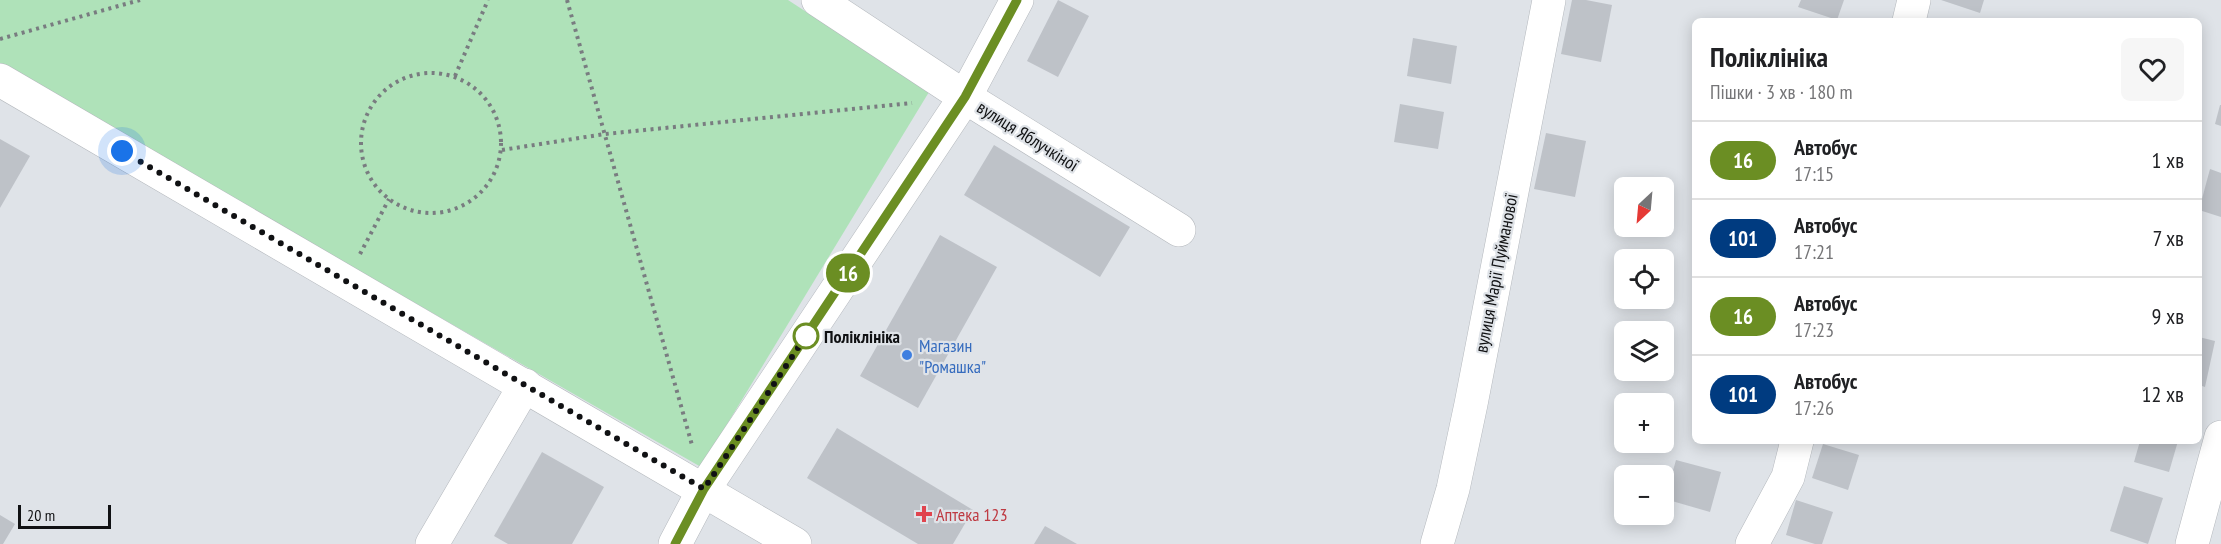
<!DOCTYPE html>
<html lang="uk">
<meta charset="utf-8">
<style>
:root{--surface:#fff;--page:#f6f6f6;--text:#202124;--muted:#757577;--line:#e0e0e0}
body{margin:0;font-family:"PT Sans Narrow",sans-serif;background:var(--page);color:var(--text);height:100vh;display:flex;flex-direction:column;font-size:22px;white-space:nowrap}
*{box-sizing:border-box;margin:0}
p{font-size:20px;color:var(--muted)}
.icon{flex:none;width:33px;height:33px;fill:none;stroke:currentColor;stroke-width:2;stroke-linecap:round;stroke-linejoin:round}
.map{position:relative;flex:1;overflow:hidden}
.details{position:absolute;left:1692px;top:18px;width:510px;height:426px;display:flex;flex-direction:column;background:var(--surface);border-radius:9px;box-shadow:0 3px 15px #0003}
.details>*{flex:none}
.badge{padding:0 12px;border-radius:20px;font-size:21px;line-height:39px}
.needle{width:39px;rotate:206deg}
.buttons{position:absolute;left:1614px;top:177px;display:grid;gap:12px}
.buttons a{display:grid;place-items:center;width:60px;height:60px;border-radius:9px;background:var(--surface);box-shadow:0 3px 15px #0003;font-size:30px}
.scale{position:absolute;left:18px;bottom:15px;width:93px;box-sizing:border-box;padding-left:6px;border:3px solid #101113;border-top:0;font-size:16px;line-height:21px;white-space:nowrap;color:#101113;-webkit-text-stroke:4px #dfe3e8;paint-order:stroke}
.you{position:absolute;width:30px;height:30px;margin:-15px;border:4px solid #fff;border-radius:50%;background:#1a73e8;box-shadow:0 0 0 9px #1a73e833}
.map>.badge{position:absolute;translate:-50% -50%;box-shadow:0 0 0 3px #fff}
.round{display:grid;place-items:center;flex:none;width:63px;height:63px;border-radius:9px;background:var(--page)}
.overview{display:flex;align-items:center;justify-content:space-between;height:102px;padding:0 18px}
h1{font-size:28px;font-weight:600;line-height:45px}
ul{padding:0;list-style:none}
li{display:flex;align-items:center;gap:18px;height:78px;padding:0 18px;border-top:2px solid var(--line)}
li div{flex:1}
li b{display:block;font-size:22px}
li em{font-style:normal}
li .badge{min-width:66px;font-weight:700;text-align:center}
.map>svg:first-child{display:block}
</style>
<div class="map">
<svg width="2221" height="544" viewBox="0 0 2221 544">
<rect width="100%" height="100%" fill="#dfe3e8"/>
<polygon fill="#afe2b9" points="0,0 788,0 929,92 701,467 0,65"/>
<g fill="#bec2c8">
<polygon points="1058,0 1089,16 1058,77 1027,61"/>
<polygon points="1572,0 1586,0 1612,5 1601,62 1561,54"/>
<polygon points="1801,0 1844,0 1837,20 1798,7"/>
<polygon points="1941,0 1984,0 1980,13"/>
<polygon points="1413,38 1457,46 1451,84 1407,76"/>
<polygon points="1400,104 1444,112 1438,149 1394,142"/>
<polygon points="2220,105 2221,105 2221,126 2215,124"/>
<polygon points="1546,133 1586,141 1575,197 1534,189"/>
<polygon points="0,139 30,156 0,208"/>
<polygon points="994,145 1130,227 1100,277 964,195"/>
<polygon points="2210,169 2221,173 2221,217 2199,210"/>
<polygon points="940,235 997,267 918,408 860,376"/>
<polygon points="2199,337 2215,341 2205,387 2199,385"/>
<polygon points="837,428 973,510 953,544 918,544 807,478"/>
<polygon points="2140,441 2178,441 2169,472 2134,462"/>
<polygon points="1823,444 1859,455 1848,490 1812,478"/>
<polygon points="542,452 604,487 572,544 508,544 494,536"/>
<polygon points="1676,460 1721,472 1710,512 1665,499"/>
<polygon points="2124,486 2163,498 2148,544 2110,531"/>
<polygon points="1796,500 1833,512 1822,544 1815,544 1786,535"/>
<polygon points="0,515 15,524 3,544 0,544"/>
<polygon points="1045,526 1077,544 1034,544"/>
</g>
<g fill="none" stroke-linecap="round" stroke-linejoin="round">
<g stroke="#b4b8bd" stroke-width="34">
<g id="minor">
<polyline points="818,0 965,97 1179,230"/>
<polyline points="1909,21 1914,0"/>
<polyline points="0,80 795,544"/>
<polyline points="432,544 525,385"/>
<polyline points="675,544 704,489 965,97 1017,0"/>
<polyline points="1437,544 1453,489 1471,404 1549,0"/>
<polyline points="1752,544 1788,477 1797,441"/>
<polyline points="2192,544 2221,437"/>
</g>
</g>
<g stroke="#797c80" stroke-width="4" stroke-dasharray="3 4.5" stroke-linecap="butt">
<polyline points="567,0 692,445"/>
<polyline points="0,39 140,0"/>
<circle cx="431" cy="143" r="70"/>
<polyline points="455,76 488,0"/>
<polyline points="502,150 605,134 912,103"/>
<polyline points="360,254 389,199"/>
</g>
<use href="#minor" stroke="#fff" stroke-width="33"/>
</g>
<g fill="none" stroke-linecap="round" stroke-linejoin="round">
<g stroke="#fff" stroke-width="14">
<polyline id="line" points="675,544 704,489 965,97 1017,0"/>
</g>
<use href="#line" stroke="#6b8e23" stroke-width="9"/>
<polyline stroke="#101113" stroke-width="6" stroke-dasharray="0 10.8" points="122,151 704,489 806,336"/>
</g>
<circle fill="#fff" stroke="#6b8e23" stroke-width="3" cx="806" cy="336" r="12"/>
<circle fill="#3f7fe0" stroke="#dfe3e8" stroke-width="2" cx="907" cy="355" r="6"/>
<path fill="#e0444e" stroke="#dfe3e8" stroke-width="2" d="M921 505h6v6h6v6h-6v6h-6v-6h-6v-6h6z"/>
<g text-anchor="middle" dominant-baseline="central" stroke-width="4.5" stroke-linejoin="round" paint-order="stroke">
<g font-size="18" fill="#101113" stroke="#dfe3e8">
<text transform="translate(1028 136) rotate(32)">вулиця Яблучкіної</text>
<text transform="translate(1496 273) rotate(-79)">вулиця Марії Пуйманової</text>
</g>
<g font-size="18" font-weight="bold" fill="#101113" stroke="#dfe3e8" text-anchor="start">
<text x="824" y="336">Поліклініка</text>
</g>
<g font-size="18" fill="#366cbe" stroke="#dfe3e8" text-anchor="start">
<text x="919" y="345">Магазин<tspan x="919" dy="21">"Ромашка"</tspan></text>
</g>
<g font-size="18" fill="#be3a42" stroke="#dfe3e8" text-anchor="start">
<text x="936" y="514">Аптека 123</text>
</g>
</g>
</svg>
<div class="buttons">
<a><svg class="needle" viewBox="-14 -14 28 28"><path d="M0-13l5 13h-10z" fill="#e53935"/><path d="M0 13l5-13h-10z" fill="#757577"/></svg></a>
<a><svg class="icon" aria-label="locate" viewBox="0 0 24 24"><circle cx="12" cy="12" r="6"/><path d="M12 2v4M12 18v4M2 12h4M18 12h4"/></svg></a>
<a><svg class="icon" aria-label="layers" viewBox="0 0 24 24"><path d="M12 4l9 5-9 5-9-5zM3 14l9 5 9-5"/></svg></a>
<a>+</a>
<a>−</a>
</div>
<div class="scale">20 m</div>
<div class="you" style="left:122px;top:151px"></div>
<b class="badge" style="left:848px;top:273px;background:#6b8e23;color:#fff">16</b>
<section class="details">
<div class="overview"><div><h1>Поліклініка</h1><p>Пішки · 3 хв · 180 m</p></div><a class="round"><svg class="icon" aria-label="heart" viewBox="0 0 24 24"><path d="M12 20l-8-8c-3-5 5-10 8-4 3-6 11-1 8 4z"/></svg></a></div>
<ul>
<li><span class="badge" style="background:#6b8e23;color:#fff">16</span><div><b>Автобус</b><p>17:15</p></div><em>1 хв</em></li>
<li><span class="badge" style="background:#003b80;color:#fff">101</span><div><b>Автобус</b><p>17:21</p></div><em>7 хв</em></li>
<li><span class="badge" style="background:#6b8e23;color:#fff">16</span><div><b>Автобус</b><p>17:23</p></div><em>9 хв</em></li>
<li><span class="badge" style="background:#003b80;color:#fff">101</span><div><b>Автобус</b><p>17:26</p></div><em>12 хв</em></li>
</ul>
</section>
</div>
